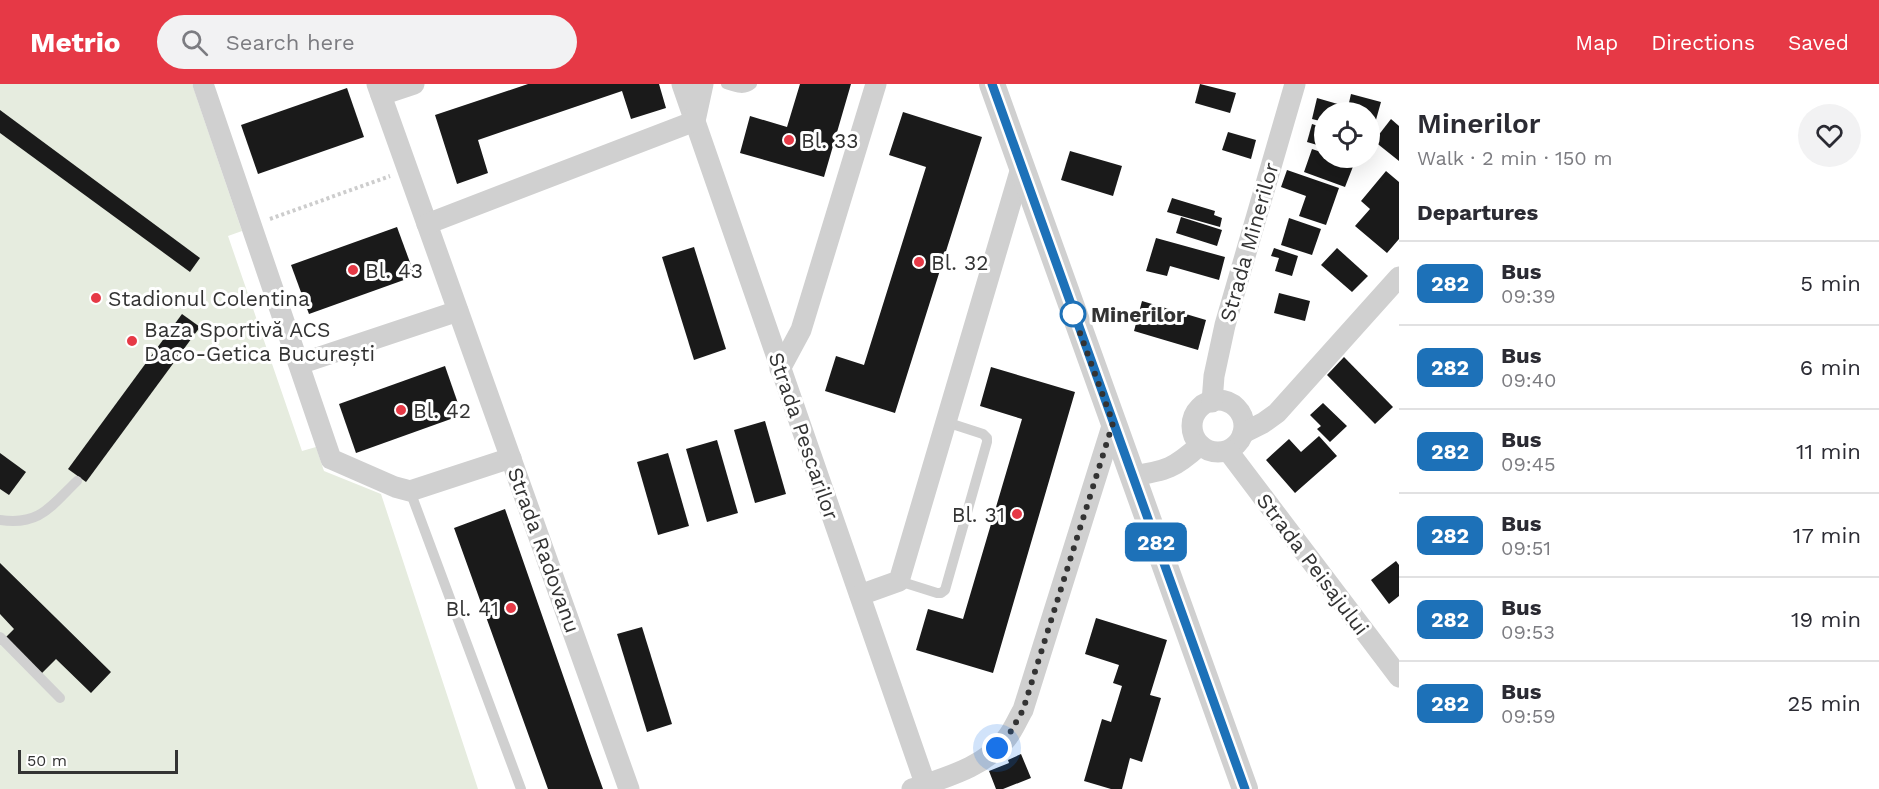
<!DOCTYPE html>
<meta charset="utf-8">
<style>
:root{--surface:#fff;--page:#f2f2f3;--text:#2b2b33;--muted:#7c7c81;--line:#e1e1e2;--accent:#e63946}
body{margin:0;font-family:"Work Sans",sans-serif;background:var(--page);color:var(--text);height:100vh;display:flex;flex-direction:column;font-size:22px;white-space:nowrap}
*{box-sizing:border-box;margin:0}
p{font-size:20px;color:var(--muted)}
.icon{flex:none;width:33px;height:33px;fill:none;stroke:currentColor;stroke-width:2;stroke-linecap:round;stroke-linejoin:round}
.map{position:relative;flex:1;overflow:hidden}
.side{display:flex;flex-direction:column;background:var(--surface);width:480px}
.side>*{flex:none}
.badge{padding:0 12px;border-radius:9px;font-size:21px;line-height:39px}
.fabs{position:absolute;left:1314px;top:18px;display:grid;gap:12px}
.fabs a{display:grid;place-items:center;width:66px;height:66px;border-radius:50%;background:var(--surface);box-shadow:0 6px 24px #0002;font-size:30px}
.scale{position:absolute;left:18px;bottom:15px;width:160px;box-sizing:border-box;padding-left:6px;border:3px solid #333;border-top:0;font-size:16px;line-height:21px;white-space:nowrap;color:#333;-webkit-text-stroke:4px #fff;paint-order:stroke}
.you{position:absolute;width:30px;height:30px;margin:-15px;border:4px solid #fff;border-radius:50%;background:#1a73e8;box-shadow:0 0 0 9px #1a73e833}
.map>.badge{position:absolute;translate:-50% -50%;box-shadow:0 0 0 3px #fff}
h2{padding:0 18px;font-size:22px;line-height:54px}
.round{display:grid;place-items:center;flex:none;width:63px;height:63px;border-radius:32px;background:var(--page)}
.overview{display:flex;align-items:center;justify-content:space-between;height:102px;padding:0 18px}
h1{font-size:28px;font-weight:600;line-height:45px}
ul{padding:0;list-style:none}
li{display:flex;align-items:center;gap:18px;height:84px;padding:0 18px;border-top:2px solid var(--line)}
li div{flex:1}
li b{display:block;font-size:22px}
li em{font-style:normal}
li .badge{min-width:66px;font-weight:700;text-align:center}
header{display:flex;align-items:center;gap:36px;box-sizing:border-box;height:84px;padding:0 30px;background:var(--accent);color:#fff}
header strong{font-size:28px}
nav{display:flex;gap:33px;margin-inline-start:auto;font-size:21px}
.search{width:420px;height:54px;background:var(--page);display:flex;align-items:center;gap:15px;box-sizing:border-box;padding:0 21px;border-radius:33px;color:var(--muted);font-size:22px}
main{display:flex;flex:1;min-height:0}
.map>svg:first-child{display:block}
</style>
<header>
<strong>Metrio</strong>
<div class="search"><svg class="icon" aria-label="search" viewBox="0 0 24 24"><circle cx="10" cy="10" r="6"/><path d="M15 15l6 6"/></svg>Search here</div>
<nav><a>Map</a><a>Directions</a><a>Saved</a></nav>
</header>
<main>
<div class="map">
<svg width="1399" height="705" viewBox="0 0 1399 705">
<rect width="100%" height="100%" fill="#fff"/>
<polygon fill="#e6ecdf" points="0,0 192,0 242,147 228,152 302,367 316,363 324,387 381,410 478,705 0,705"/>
<g fill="#1a1a1a">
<polygon points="528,0 659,0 666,24 631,35 622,7 478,56 488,89 457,100 435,31"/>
<polygon points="800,0 851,0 824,93 740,69 750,32 787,43"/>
<polygon points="1200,0 1236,9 1230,29 1195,19"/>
<polygon points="347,4 364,53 258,90 241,41"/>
<polygon points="1351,10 1381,18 1372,50 1370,49 1370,28 1324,28 1324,38 1312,35 1317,14 1348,23"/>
<polygon points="0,26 200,174 190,188 0,49"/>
<polygon points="903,28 982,53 895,329 825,307 836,272 864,281 926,83 889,71"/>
<polygon points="1391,35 1399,42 1399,77 1374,57"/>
<polygon points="1312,40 1324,44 1324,63 1307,58"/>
<polygon points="1228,48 1256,56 1251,75 1222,66"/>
<polygon points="1312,65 1324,69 1324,74 1336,74 1354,80 1345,103 1304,88"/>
<polygon points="1070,67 1122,82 1113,112 1061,96"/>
<polygon points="1287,86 1339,104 1326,141 1299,132 1306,112 1281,103"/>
<polygon points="1386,87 1399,98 1399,155 1387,169 1355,142 1370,125 1361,117"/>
<polygon points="1172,114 1215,127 1214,131 1222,134 1220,143 1167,128"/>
<polygon points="1181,133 1222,146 1217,162 1176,149"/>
<polygon points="1289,134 1321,145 1312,171 1281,161"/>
<polygon points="397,143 415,192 309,230 291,181"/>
<polygon points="1156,154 1225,173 1219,196 1170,182 1167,192 1146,187"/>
<polygon points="694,163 726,265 694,276 662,173"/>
<polygon points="1274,164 1298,172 1292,192 1275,187 1279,174 1271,172"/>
<polygon points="1337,164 1368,192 1352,208 1321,181"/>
<polygon points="1279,209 1310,217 1305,237 1274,229"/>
<polygon points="1142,217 1206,236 1198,266 1134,247"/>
<polygon points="182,230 200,243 86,398 68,385"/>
<polygon points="1344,273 1393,323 1375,340 1327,291"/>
<polygon points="445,282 462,331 356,369 339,320"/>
<polygon points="991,283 1075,308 993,589 916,566 928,525 963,535 1022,335 980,322"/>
<polygon points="1323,319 1347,342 1330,358 1317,345 1321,342 1310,331"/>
<polygon points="765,337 786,410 755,419 734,346"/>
<polygon points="1319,352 1337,372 1295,409 1266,376 1289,355 1301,368"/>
<polygon points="717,356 738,429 707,438 686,365"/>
<polygon points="0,369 26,388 9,411 0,405"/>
<polygon points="668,369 689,442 658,451 637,378"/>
<polygon points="505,425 590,669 603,705 548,705 454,444"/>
<polygon points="1396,477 1399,481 1399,512 1389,520 1371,496"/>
<polygon points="0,479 111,588 91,609 56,575 41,590 5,554 14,545 0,530"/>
<polygon points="1096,534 1167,556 1150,611 1161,614 1142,678 1130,674 1122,705 1111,705 1084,697 1102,635 1111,638 1122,602 1113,599 1119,581 1085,570"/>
<polygon points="642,543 672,640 647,648 617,550"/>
<polygon points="1021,670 1031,694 1003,705 996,705 989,687 1009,679 1008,676"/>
</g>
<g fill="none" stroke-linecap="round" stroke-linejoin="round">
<polyline stroke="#cdcdcd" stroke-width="4" stroke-dasharray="3 3" stroke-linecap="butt" points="270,135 390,92"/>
<g stroke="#d0d0d0" stroke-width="10">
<path d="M 726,0 C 735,3 744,7 752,0"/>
<polyline points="410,407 521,705"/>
<path d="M 0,436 C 40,442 51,422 77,397"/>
<polyline points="899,497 937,509 941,509 945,506 987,358 987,354 983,350 946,338"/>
<polyline points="0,553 60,614"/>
</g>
<g stroke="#d0d0d0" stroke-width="21">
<polyline points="203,0 331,375 395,403 410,407 511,374"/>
<polyline points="377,0 629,705"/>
<polyline points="682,0 927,705"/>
<polyline points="381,11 414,0"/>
<polyline points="427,140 695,37 703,0"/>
<polyline points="299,280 458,227"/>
<polyline points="780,285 801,246 876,0"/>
<circle cx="1218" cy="342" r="26"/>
<polyline points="1212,318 1214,292 1225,241 1295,0"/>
<polyline points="1243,349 1263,339 1277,329 1399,193"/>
<polyline points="1228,367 1399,593"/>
<path d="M 1132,392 C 1166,387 1175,384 1200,361"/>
<polyline points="860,511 899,497 1021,84"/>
<path d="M 912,705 C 946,693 983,684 1006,655 C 1013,647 1017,636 1023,626 L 1113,339"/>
</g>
<polyline stroke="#d0d0d0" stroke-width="26" points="992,0 1245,705"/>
</g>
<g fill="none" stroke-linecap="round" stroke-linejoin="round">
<g stroke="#fff" stroke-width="14">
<polyline id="line" points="992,0 1245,705"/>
</g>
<use href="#line" stroke="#1d71b8" stroke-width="9"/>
<polyline stroke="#333" stroke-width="6" stroke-dasharray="0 10.8" points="997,664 1007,654 1023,626 1113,339 1073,230"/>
</g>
<g fill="#e63946" stroke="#fff" stroke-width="2">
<circle cx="789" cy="56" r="6"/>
<circle cx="919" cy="178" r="6"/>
<circle cx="353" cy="186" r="6"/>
<circle cx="96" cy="214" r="6"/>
<circle cx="132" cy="257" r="6"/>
<circle cx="401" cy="326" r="6"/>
<circle cx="1017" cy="430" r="6"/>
<circle cx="511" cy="524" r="6"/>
</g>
<circle fill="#fff" stroke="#1d71b8" stroke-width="3" cx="1073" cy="230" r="12"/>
<g text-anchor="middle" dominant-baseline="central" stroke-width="6" stroke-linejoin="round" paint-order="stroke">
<g font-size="21" fill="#333" stroke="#fff" text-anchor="start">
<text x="801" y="56">Bl. 33</text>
<text x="931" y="178">Bl. 32</text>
<text x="365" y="186">Bl. 43</text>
<text x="108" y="214">Stadionul Colentina</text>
<text x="144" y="245">Baza Sportivă ACS<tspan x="144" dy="24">Daco-Getica București</tspan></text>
<text x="413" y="326">Bl. 42</text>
<text x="1005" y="430" text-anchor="end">Bl. 31</text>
<text x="499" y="524" text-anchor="end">Bl. 41</text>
</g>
<g font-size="21" fill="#333" stroke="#fff">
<text transform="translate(1249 158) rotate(-74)">Strada Minerilor</text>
<text transform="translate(804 352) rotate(71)">Strada Pescarilor</text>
<text transform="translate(544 466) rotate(70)">Strada Radovanu</text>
<text transform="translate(1313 480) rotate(53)">Strada Peisajului</text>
</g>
<g font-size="21" font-weight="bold" fill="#333" stroke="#fff" text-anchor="start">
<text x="1091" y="230">Minerilor</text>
</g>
</g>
</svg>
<div class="fabs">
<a><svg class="icon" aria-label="locate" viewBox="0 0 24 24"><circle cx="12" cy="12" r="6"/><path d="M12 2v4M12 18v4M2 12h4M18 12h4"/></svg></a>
</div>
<div class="scale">50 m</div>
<div class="you" style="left:997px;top:664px"></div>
<b class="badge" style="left:1156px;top:458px;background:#1d71b8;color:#fff">282</b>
</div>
<section class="side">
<div class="overview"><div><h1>Minerilor</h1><p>Walk · 2 min · 150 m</p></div><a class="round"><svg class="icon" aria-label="heart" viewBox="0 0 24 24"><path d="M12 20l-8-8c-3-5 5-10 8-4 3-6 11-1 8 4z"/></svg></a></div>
<h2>Departures</h2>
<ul>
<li><span class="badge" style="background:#1d71b8;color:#fff">282</span><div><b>Bus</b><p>09:39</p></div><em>5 min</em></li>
<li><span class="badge" style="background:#1d71b8;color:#fff">282</span><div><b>Bus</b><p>09:40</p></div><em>6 min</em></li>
<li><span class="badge" style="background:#1d71b8;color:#fff">282</span><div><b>Bus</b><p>09:45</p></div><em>11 min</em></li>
<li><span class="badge" style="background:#1d71b8;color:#fff">282</span><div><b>Bus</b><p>09:51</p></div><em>17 min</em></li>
<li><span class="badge" style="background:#1d71b8;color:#fff">282</span><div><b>Bus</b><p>09:53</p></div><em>19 min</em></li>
<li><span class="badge" style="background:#1d71b8;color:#fff">282</span><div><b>Bus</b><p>09:59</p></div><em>25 min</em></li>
</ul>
</section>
</main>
